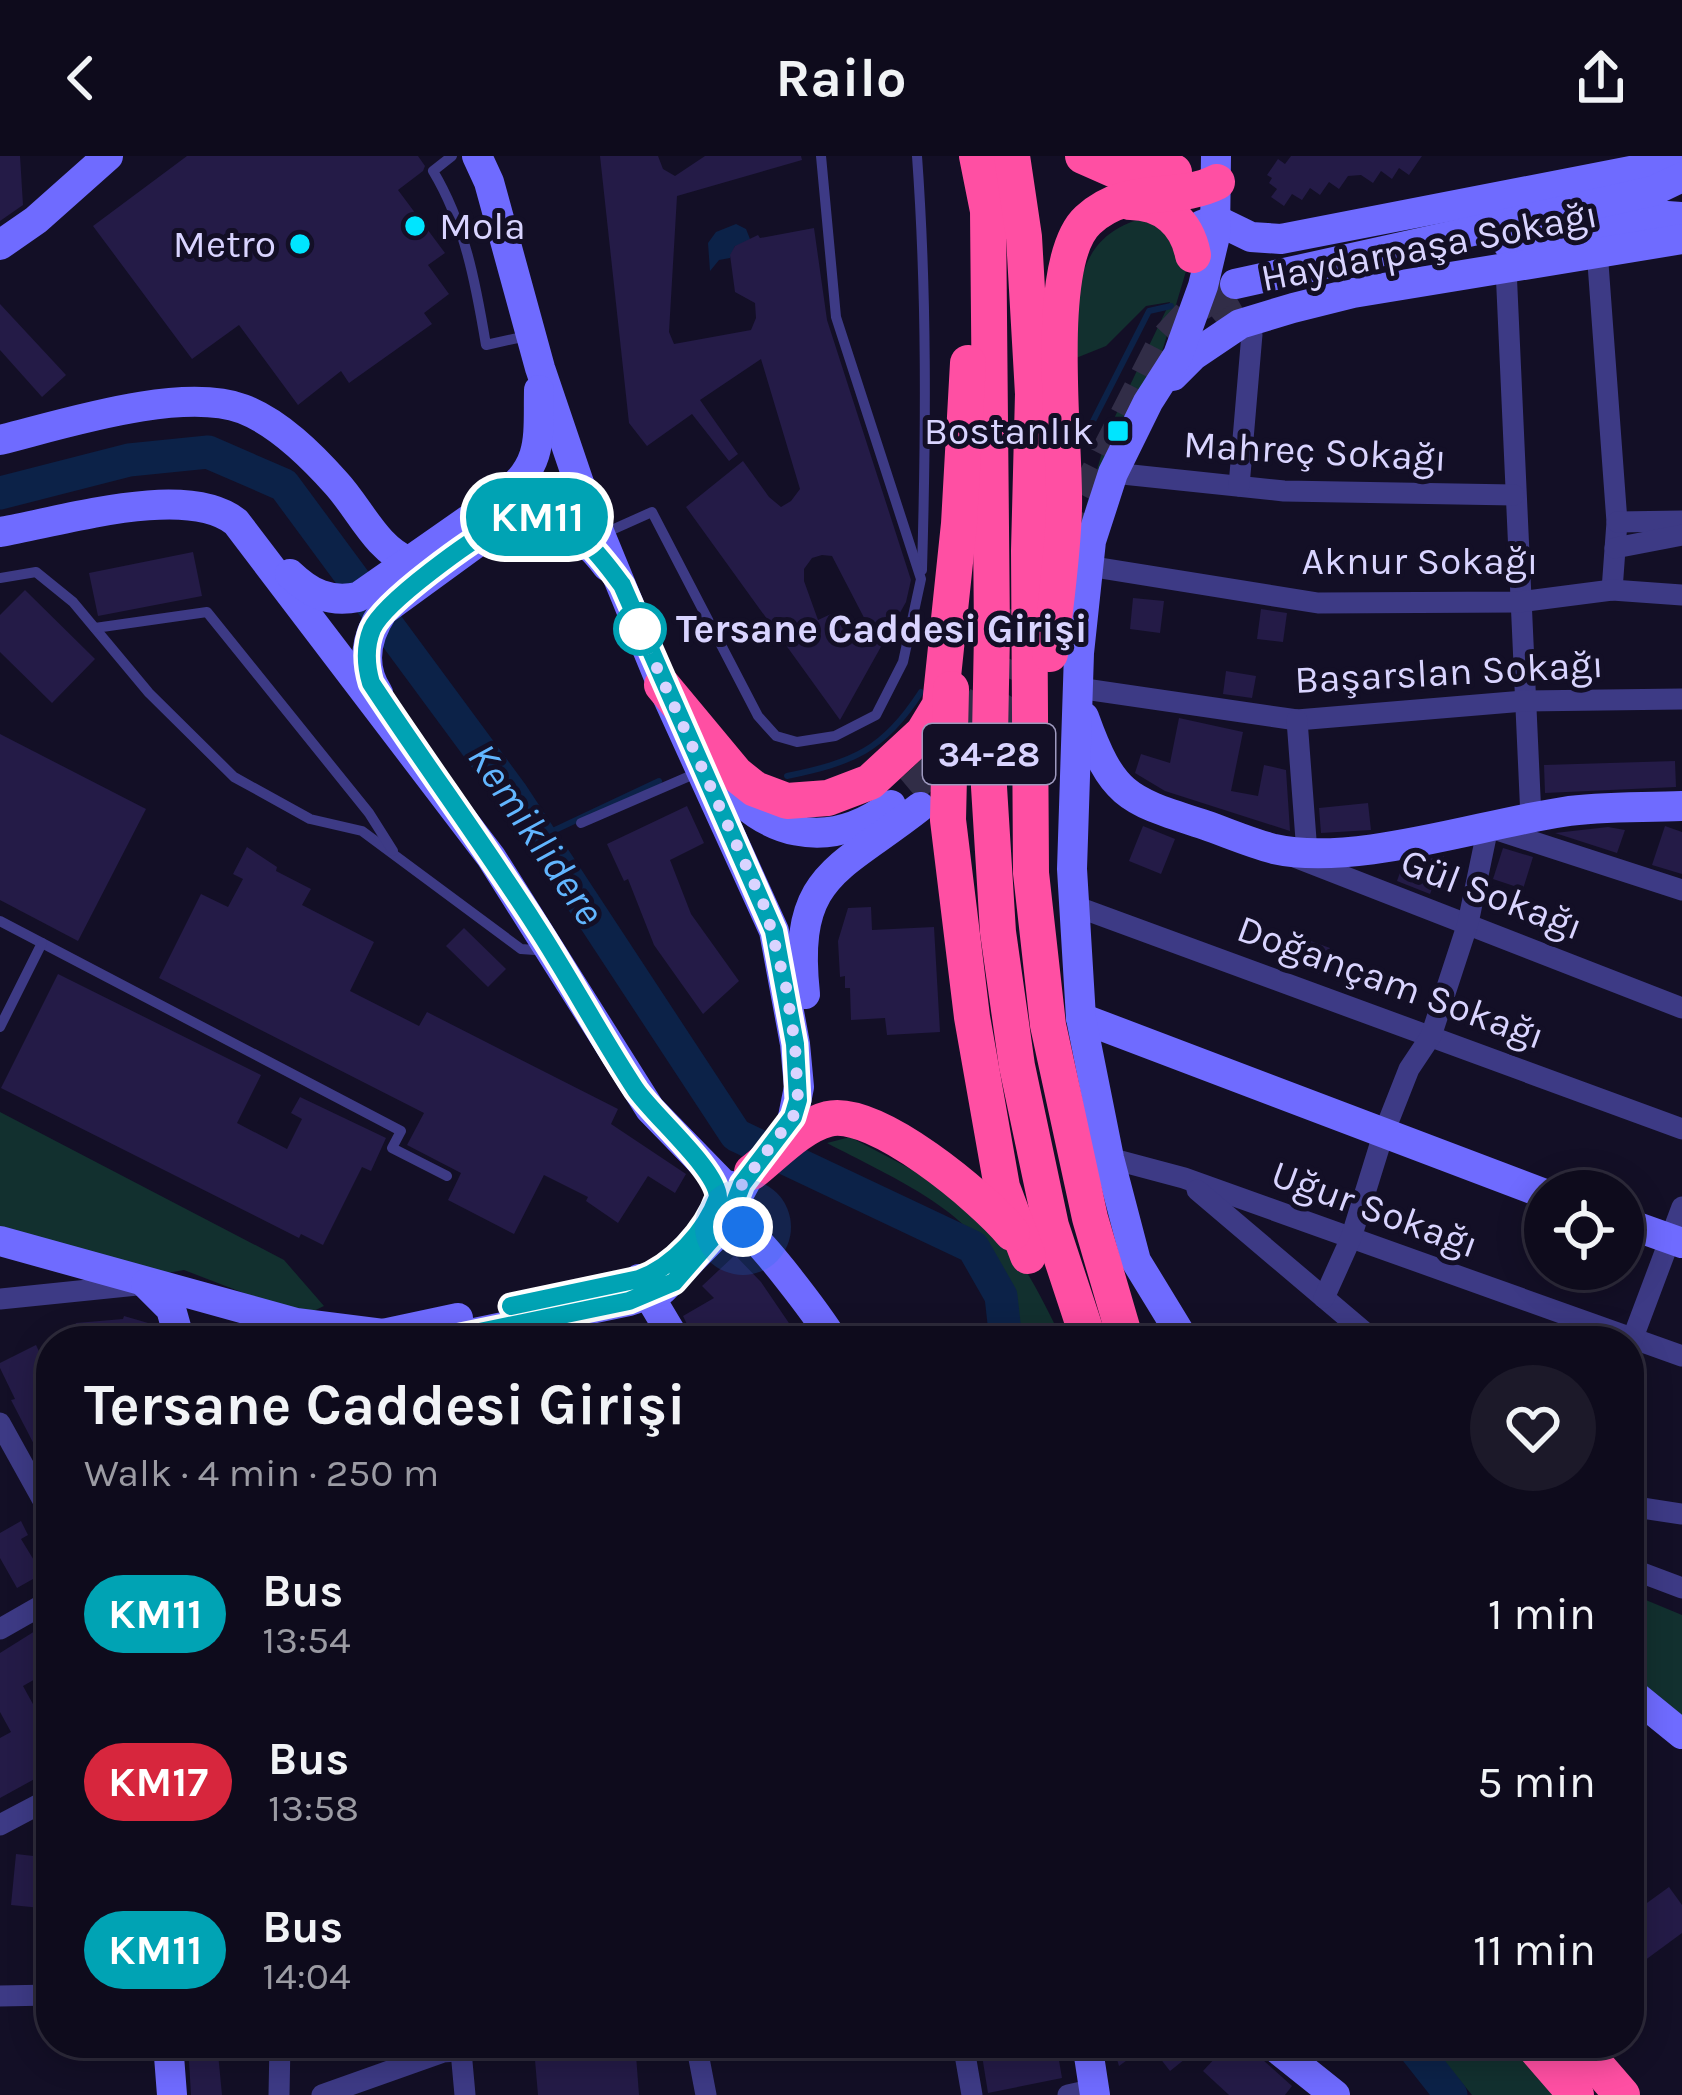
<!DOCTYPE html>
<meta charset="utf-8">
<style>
:root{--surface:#0e0b1c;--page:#1c1929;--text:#f1f3f6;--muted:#9b9ba3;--line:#2e2b3b}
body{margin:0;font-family:Karla,sans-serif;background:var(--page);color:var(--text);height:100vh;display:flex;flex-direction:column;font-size:45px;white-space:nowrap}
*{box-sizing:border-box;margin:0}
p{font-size:39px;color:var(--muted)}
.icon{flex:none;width:66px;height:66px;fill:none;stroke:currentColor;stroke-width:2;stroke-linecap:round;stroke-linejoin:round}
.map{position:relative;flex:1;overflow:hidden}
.drawer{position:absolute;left:36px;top:1170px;width:1608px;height:732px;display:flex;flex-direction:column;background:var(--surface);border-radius:48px;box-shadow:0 6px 30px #0003,0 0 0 3px var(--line)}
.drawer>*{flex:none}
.badge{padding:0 24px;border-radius:39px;font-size:42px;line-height:78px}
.buttons{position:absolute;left:1524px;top:1014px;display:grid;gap:24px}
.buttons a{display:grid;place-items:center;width:120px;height:120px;border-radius:50%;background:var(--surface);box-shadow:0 6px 30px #0003,0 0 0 3px var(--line);font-size:60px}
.you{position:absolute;width:60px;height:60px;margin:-30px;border:9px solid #fff;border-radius:50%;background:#1a73e8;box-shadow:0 0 0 18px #1a73e833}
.map>.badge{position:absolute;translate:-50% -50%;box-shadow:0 0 0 6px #fff}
.round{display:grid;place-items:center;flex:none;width:126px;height:126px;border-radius:63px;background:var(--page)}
.summary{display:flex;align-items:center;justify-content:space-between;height:204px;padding:0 48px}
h1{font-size:57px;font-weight:700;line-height:90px}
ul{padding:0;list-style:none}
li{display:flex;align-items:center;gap:36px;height:168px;padding:0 48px}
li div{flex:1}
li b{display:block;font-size:45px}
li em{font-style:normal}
li .badge{min-width:132px;font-weight:700;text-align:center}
header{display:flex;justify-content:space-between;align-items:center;height:156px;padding:0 48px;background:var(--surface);font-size:54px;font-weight:700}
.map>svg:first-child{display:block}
</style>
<header><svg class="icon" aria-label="back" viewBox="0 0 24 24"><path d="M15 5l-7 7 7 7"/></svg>Railo<svg class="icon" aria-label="share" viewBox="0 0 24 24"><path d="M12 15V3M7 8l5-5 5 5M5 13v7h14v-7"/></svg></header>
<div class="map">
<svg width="1682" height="1939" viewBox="0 0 1682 1939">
<rect width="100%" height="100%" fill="#130f26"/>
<g fill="#12302f">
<path d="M 1141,63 L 1160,66 L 1189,105 L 1156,216 L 1085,354 L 1109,273 L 1170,146 L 1146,150 L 1106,190 L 1076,202 C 1075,144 1074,81 1141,63 Z"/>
<polygon points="0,956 284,1104 324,1150 303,1160 184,1114 156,1119 0,1071"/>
<path d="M 850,981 C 903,1009 959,1035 1000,1080 C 1027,1110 1045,1149 1063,1185 L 1017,1185 C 1016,1171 1017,1152 1012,1138 C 983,1058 897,1024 827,987 Z"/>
<polygon points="1629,1437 1682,1459 1682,1559 1629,1521"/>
<polygon points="1429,1887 1510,1887 1553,1939 1472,1939"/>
</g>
<polygon fill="#0c2248" points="736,68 746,73 752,88 735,90 730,102 719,104 710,115 708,87 716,76"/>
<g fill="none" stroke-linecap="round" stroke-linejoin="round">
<g stroke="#0c2248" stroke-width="6">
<polyline points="1090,271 1149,155 1171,150"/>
<path d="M 787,620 C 853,606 883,595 921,536"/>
<polyline points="538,682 659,625"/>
</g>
<g stroke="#0c2248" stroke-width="33">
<polyline points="0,337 129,304 208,296 284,329 512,638 736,979 973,1091 1001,1140 1006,1185"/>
<polyline points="1410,1887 1451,1939"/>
</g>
</g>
<g fill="#241b47" fill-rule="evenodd">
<polygon points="0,0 20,0 23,49 0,65"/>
<polygon points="187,0 418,0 425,10 423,15 398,34 445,97 428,109 449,138 424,157 432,168 349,227 341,215 298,249 239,169 192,203 93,70"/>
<path d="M 600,0 L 658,0 L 663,13 L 675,20 L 705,0 L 801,0 L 802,4 L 677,40 L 669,176 L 674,188 L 751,174 L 756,162 L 755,147 L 735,136 L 730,99 L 735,90 L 758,79 L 760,82 L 814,72 L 827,164 L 911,424 L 906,446 L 840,564 L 686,351 L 743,305 L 769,341 L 781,351 L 791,345 L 800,333 L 761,203 L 700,244 L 738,298 L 729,305 L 692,258 L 647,290 L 629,267 ZM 822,399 L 832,400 L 873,479 L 831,458 L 818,464 L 804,425 L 804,413 L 812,402 Z"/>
<polygon points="1291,0 1422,0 1409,19 1399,12 1392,23 1381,15 1373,27 1361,19 1348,20 1339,33 1329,26 1320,39 1310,32 1302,44 1292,38 1284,50 1271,41 1277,33 1269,27 1272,22 1267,19 1278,3 1285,8"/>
<polygon points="0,148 66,219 42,241 0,194"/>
<polygon points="193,396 202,440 98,460 89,417"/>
<polygon points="25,434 95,503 52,547 0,496 0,459"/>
<polygon points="1133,442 1164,445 1160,477 1130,473"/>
<polygon points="1261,453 1287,457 1283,486 1257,483"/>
<polygon points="1226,515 1256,520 1252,542 1223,538"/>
<polygon points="1179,562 1243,576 1231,635 1258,640 1264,609 1286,614 1290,675 1165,635 1135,617 1141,598 1170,607"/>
<polygon points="0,578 146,653 78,785 0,744"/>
<polygon points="1675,605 1676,631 1545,637 1544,609"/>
<polygon points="1368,647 1371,674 1321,677 1319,652"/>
<polygon points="687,650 704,687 670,704 691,758 739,825 703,858 654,789 628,723 624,725 607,688"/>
<polygon points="1143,670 1175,683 1161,718 1129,705"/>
<polygon points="1665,670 1682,676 1682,718 1652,709"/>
<polygon points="1608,671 1625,674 1617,697 1555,677"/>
<polygon points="247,691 277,711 276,715 311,733 302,749 374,786 350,835 419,870 427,856 618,953 611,968 686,1018 675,1037 648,1020 618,1067 586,1045 588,1041 544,1019 514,1078 448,1044 461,1017 407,989 424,957 159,822 201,738 228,751 243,723 233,718"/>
<polygon points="1503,692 1533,701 1523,733 1493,723"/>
<polygon points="1444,700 1430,738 1397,725 1403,708"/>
<polygon points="871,751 872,774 934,771 940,876 887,879 885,862 851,864 850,832 845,832 845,820 840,821 838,785 848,752"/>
<polygon points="464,772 506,813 488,831 446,790"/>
<polygon points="1305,783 1330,792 1320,818 1296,809"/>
<polygon points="58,818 261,919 237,967 287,993 302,963 291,957 300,941 386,982 371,1015 362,1011 323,1089 301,1078 299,1082 1,932"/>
<polygon points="735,1099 761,1126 793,1173 775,1185 695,1185 683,1160 714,1142 702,1130"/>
<polygon points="124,1160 155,1169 151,1185 71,1185 76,1167 123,1163"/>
<polygon points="36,1189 51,1221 51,1321 11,1244 15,1243 0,1212 0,1207"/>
<polygon points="21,1365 28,1379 21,1383 35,1406 42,1403 49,1414 17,1432 0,1402 0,1377"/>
<polygon points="51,1465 51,1514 23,1530 39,1559 51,1552 51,1614 0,1642 0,1582 11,1576 0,1556 0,1497"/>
<polygon points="16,1698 51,1702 51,1753 11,1749"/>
<polygon points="1669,1731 1682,1749 1682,1777 1629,1816 1629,1760"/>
<polygon points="188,1887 217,1887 222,1939 191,1939"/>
<polygon points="980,1887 1056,1887 1062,1922 988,1937"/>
<polygon points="1112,1887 1189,1887 1195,1895 1170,1915 1149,1888 1119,1910"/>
<polygon points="1229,1887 1244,1887 1292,1930 1285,1939 1229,1939 1203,1915"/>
<polygon points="587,1899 636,1899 639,1939 538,1939 535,1904"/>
</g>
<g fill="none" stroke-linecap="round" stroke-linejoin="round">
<g stroke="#312d47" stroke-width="30" stroke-dasharray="30 15" stroke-linecap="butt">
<path d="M 1186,199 C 1203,174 1223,158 1250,144"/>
<polyline points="1063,380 1163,185 1189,157 1235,128"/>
<path d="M 910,634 C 972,582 993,519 1028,450"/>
<path d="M 938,635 C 978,597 1007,553 1031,504"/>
</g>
<g stroke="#3d3a85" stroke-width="10">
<path d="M 452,0 L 433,15 C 465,68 476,129 486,189 L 527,180"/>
<path d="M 917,0 C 927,138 926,276 922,414"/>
<polyline points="605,377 652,356 758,560 776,580 797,586 835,580 876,559 903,506 921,423 836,161 821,0"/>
<polyline points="0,422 36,416 73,446 149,537 234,621 310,663 362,675 521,793 535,794 545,789"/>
<polyline points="95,472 207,456 369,657 393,695"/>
<polyline points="581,667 699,616"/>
<polyline points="0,765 401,975 392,992 447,1020"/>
<polyline points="0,871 42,787"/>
</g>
<g stroke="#3d3a85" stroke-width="21">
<polyline points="1597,94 1617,366 1612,434"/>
<polyline points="1506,112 1531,662"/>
<polyline points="1113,317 1284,335 1514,339"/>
<polyline points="1239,330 1252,178"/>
<polyline points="1617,366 1682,365"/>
<polyline points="1615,392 1682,379"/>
<polyline points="1088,410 1318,447 1519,446 1612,434 1682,439"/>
<polyline points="1078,532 1297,564 1524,545 1682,543"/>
<polyline points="1297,564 1307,697"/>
<polyline points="1297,702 1682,852"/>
<polyline points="1075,750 1682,973"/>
<polyline points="1109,1002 1184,1022 1682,1200"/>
<polyline points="1197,1034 1375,1185"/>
<polyline points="1324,1142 1351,1082 1383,979 1409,913 1431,880 1468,767 1488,671 1682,734"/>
<polyline points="0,1143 137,1129"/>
<polyline points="1629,1192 1682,1051"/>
<polyline points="0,1267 51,1359"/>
<polyline points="1629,1350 1682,1358"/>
<polyline points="1629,1407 1637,1415 1682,1432"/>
<polyline points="0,1473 51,1444"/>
<polyline points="0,1669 51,1642"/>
<polyline points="0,1840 51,1839"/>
<polyline points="696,1887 706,1939"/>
<polyline points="963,1887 972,1939"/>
<polyline points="461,1895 465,1939"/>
<polyline points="279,1939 280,1887"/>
<polyline points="322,1939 443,1896 556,1887"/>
<polyline points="1068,1939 1095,1933"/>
</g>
<g stroke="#6f6bff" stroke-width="30">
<polyline points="477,0 489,26 540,212 579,327 662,529 774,775 795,888 799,931 793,961"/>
<polyline points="1202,69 1216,64 1251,81 1281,83 1682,5"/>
<polyline points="1508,88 1653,59 1682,61"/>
<polyline points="0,89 36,64 108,0"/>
<polyline points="1235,128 1653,35 1682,21"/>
<polyline points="1173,220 1194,199 1240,168 1293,152 1353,137 1682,83"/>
<path d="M 0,284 C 64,268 181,230 243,253 C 279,267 311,299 336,327 C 360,353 376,393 410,406"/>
<path d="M 0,376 C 60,366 186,326 236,366 L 491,701 L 650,953 L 723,1028 L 734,1031 L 743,1028"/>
<path d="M 290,418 C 310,437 329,447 358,441 L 504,339 C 544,308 538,280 539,234"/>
<path d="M 378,537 C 360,510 366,481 383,455 L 501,369 C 546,353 580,374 607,410"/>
<path d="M 1084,561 C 1113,642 1128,644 1205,669 C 1228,677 1251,687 1274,693 C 1354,711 1481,668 1563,656 C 1602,650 1643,652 1682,650"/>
<path d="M 716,617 C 761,680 827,697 891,649"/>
<path d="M 805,838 C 792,718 839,715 920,651"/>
<polyline points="1081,862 1545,1038"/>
<path d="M 711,1066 C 721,1064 729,1063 738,1068 C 760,1081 819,1161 834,1185"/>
<polyline points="1623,1066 1682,1087"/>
<polyline points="0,1085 296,1167 383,1178"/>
<polyline points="639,1123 676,1185"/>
<polyline points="146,1128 171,1153 180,1185"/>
<polyline points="372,1185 383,1178 458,1162"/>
<polyline points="436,1185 629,1145 662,1134 717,1078 750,1018"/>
<polyline points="1189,1185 1180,1177 1136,1105 1109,1002 1081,862 1072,713 1079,497 1091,385 1113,317 1148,246 1178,199 1203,130 1215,80 1216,0"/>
<polyline points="1629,1535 1682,1578"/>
<polyline points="168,1887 172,1939"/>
<polyline points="1087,1887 1095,1939"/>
<polyline points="1270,1887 1335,1939"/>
</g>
<g stroke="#ff4fa3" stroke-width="36">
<polyline points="977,0 988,55 992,477 989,631 998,776 1017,910 1051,1070 1089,1185"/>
<polyline points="1012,0 1024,81 1033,238 1029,395 1031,717 1048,869 1090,1062 1126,1185"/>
<polyline points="1083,0 1117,15 1174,16"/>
<path d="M 1130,46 C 1164,46 1187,67 1193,99"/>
<path d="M 1050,498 C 1055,450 1063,400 1064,352 C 1066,289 1042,106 1088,64 C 1128,27 1175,47 1217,26"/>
<polyline points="662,529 736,618 755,633 787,645 828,642 870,626 923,577 940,549 959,368 968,207"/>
<polyline points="951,533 948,664 972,861 1002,1031 1028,1100"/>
<path d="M 752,1016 C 774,999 800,970 828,963 C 875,951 983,1042 1012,1077"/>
<polyline points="1531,1887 1576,1939"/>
<polyline points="1577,1887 1622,1939"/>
</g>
</g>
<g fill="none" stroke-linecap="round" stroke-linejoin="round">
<g stroke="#fff" stroke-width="27">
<path id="line" d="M 436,1185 L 629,1145 L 674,1126 L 728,1064 L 742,1028 L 793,961 L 798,944 L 795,888 L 774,775 L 622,429 C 601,401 576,365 537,361 C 525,360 512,363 501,368 C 472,383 385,445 372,473 C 365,490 366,510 371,527 C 425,609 483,687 536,770 C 571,824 601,881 636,934 C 655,961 717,1014 718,1041 C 706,1075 673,1111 639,1123 L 511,1150"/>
</g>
<use href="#line" stroke="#00a3b4" stroke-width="18"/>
<polyline stroke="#d9d4ff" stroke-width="12" stroke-dasharray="0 21.6" points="640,473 635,463 766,754 786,831 795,888 798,944 793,961 742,1028 738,1053 743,1071"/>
</g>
<g fill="#00e5ff" stroke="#130f26" stroke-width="4.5">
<circle cx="415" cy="70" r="12"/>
<circle cx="300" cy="88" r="12"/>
<rect x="1106" y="263" width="24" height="24" rx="6"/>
</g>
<circle fill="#fff" stroke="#00a3b4" stroke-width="6" cx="640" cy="473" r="24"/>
<g text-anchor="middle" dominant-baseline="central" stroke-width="10" stroke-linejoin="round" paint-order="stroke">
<rect fill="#130f26" stroke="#9e99be" stroke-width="3" x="923" y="568" width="132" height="60" rx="9"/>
<g font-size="36" font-weight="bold" fill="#d9d4ff">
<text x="989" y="598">34-28</text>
</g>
<g font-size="39" fill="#d9d4ff" stroke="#130f26" text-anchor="end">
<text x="439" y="70" text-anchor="start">Mola</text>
<text x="276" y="88">Metro</text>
<text x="1094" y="275">Bostanlık</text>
</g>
<g font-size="39" fill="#d9d4ff" stroke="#130f26">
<text transform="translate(1429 90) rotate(-11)">Haydarpaşa Sokağı</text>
<text transform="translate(1315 295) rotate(3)">Mahreç Sokağı</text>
<text x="1420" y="405">Aknur Sokağı</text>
<text transform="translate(1449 516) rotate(-3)">Başarslan Sokağı</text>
<text transform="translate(1492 738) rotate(21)">Gül Sokağı</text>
<text transform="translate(1391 826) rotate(20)">Doğançam Sokağı</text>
<text transform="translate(1375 1053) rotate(20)">Uğur Sokağı</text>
</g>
<g font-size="39" font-weight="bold" fill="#d9d4ff" stroke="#130f26" text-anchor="start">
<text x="676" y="473">Tersane Caddesi Girişi</text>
</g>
<g font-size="42" font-style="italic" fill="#62b6ff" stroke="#130f26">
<text transform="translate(536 678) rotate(56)">Kemiklidere</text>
</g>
</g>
</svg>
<div class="buttons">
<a><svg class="icon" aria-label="locate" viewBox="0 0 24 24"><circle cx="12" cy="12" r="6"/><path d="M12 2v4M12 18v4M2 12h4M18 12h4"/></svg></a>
</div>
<div class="you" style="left:743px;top:1071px"></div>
<b class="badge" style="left:537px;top:361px;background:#00a3b4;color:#fff">KM11</b>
<section class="drawer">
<div class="summary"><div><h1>Tersane Caddesi Girişi</h1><p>Walk · 4 min · 250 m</p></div><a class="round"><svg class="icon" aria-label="heart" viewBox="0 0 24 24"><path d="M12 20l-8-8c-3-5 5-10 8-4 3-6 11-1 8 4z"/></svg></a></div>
<ul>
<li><span class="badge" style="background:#00a3b4;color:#fff">KM11</span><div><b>Bus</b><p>13:54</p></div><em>1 min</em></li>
<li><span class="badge" style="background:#d7263d;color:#fff">KM17</span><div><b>Bus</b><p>13:58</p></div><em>5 min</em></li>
<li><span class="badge" style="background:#00a3b4;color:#fff">KM11</span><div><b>Bus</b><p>14:04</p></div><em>11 min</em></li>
</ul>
</section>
</div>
